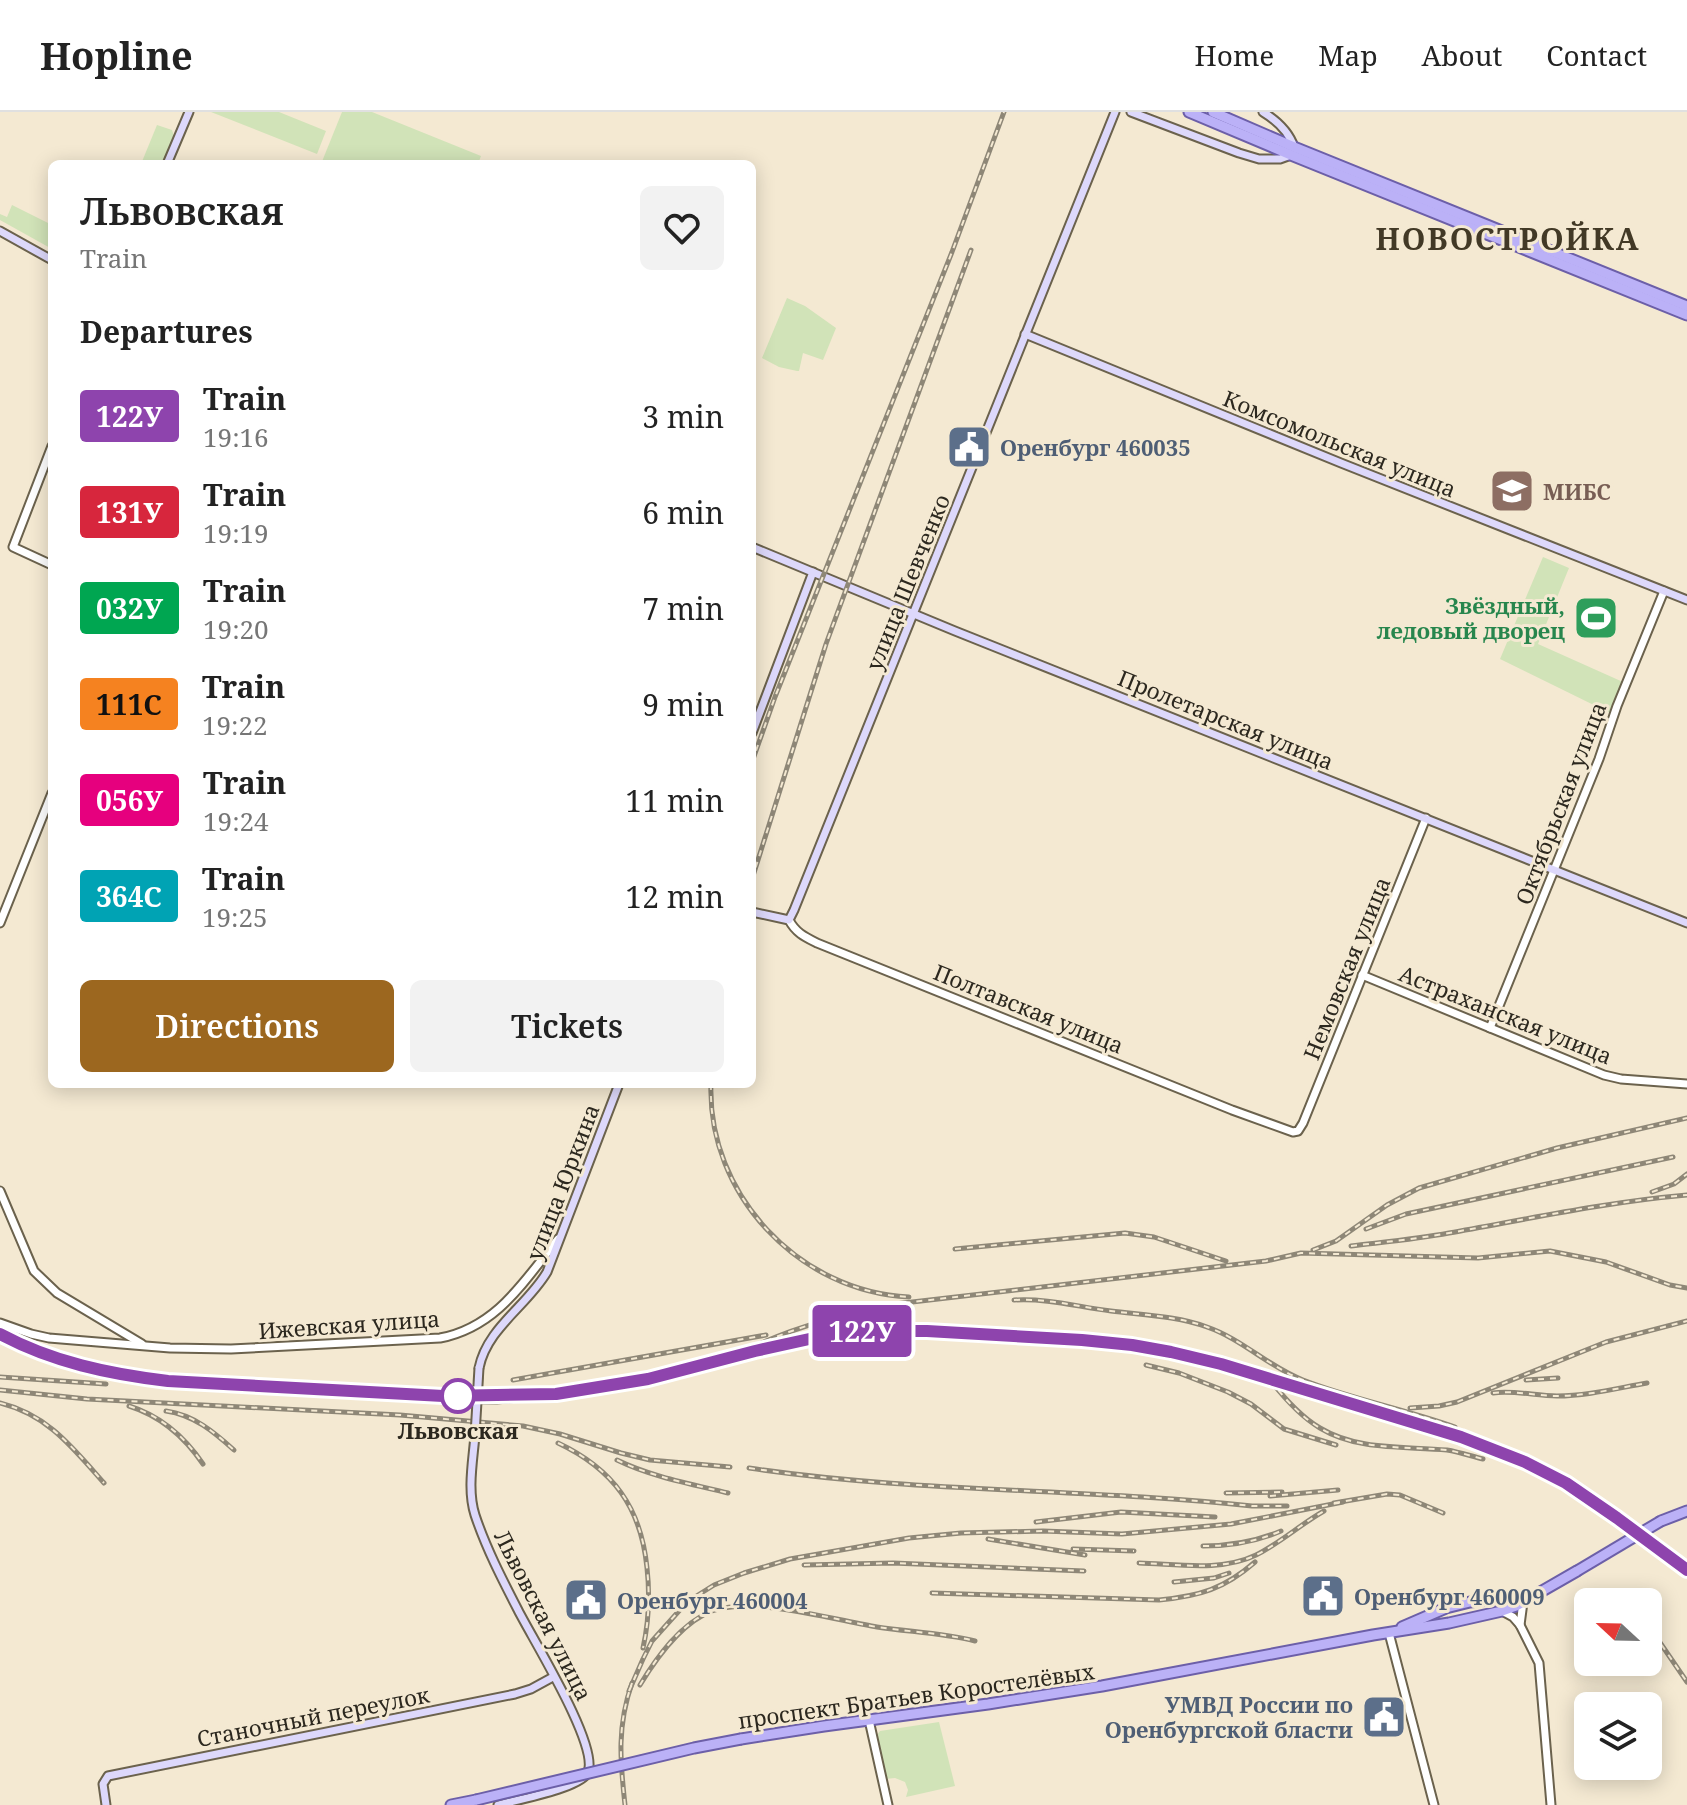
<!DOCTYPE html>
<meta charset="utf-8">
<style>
:root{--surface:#fff;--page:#f2f2f2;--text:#222;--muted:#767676;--line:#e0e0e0;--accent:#9c671f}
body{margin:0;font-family:"Noto Serif",serif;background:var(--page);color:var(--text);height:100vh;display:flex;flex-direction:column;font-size:30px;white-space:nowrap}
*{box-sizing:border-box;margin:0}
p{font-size:26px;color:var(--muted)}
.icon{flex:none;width:44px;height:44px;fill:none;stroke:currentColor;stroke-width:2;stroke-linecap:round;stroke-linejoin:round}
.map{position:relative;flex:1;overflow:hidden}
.drawer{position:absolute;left:48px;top:48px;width:708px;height:928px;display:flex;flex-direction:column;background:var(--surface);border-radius:12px;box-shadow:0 4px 20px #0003}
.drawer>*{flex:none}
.badge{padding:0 16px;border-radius:6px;font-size:28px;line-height:52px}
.needle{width:52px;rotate:292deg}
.buttons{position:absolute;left:1574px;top:1476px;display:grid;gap:16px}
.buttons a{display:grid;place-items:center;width:88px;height:88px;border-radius:12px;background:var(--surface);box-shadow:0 4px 20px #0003;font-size:40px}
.map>.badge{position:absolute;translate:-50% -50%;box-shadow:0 0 0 4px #fff}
h2{padding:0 32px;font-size:30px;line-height:72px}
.round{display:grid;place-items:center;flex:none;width:84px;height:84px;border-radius:12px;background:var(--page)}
.headline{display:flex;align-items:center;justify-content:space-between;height:136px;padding:0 32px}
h1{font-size:38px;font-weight:600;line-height:60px}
.action{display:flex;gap:16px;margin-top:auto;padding:16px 32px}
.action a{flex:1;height:92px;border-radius:12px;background:var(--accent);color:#fff;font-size:32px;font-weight:600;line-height:92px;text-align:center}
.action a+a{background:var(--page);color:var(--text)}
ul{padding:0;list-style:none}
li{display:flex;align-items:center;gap:24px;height:96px;padding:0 32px}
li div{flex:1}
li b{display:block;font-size:30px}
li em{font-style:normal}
li .badge{min-width:88px;font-weight:700;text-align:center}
header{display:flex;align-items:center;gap:48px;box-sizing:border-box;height:112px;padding:0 40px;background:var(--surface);border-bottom:2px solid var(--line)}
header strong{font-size:38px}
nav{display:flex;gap:44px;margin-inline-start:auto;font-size:28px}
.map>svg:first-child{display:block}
</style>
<header>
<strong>Hopline</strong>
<nav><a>Home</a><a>Map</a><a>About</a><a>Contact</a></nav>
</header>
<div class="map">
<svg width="1687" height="1693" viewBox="0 0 1687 1693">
<rect width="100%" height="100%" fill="#f4e9d2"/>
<g fill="#d1e3b8">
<polygon points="211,0 279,0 326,19 317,42"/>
<polygon points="342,0 372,0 481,44 478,52 321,52"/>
<polygon points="157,13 172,18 174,24 162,52 141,52"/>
<polygon points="12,93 52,113 52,137 0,108 0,102 7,105"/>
<polygon points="787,186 805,194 836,216 823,248 803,241 799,259 797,259 779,255 762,246"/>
<polygon points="1543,445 1569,456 1538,532 1623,570 1610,601 1500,547"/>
<polygon points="939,1610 955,1674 906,1685 908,1678 905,1670 895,1666 885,1667 875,1626 880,1619"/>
</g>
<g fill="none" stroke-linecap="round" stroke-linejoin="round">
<g stroke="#6b624d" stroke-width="11">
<g id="tertiary">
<polyline points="52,334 13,435 52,453"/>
<path d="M 789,808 C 796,821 805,825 817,831 L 1232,998 L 1293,1020 L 1298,1019 L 1303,1011 L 1426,706"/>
<polyline points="0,811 52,681"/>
<polyline points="1362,863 1604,963 1621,967 1687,972"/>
<polyline points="1490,916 1599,647 1617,594 1664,479"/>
<polyline points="0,1079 34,1159 57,1181 142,1232"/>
<path d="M 0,1211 L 31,1222 L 49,1226 L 170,1236 L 231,1237 L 440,1226 C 497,1215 524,1169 558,1127"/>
<polyline points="1502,1499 1513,1505 1520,1513 1539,1551 1551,1693"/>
<polyline points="1520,1513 1523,1490"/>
<polyline points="1389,1521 1434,1693"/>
<polyline points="869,1608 888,1693"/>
</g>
</g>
<g stroke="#6b624d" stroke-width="11">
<g id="secondary">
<polyline points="1131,0 1239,41 1259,47 1280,47 1291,43"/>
<path d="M 1263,0 C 1276,8 1289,20 1294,35"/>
<polyline points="167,52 189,0"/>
<polyline points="0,119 52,148"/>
<polyline points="1025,222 1341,351 1687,488"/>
<polyline points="752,435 955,519 1687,811"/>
<polyline points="752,621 813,460"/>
<polyline points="752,800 789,808 794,798 1115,0"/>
<path d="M 479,1256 C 487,1216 527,1194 547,1160 L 619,972"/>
<path d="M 475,1323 C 473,1349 467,1378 475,1403 C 486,1436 502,1467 518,1498 C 532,1526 599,1633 588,1660 C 582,1676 516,1688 498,1693"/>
<polyline points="106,1693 103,1672 108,1664 515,1582 531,1577 553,1565"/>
</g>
</g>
<g stroke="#6c5fa8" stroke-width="13">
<g id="primary">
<polyline points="1189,0 1291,43 1687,203"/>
<polyline points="1213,0 1294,35 1687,194"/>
<polyline points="1661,1409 1687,1399"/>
<polyline points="1402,1515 1446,1496 1470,1490 1526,1484"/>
<polyline points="741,1627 824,1614 988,1592 1102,1574 1373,1523 1449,1511 1502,1499 1516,1494 1577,1459"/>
<polyline points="451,1693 476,1688"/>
</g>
</g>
<use href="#tertiary" stroke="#fff" stroke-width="7"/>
<use href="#secondary" stroke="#ddd8fb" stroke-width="7"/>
<use href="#primary" stroke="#bbb1f7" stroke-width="9"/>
<g stroke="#8e8777" stroke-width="5">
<g id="rail">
<polyline points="752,650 775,585 952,140 1004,0"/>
<polyline points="752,767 826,532 971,138"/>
<path d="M 711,972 C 707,1082 799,1180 909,1185"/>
<polyline points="1652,1080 1674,1072 1687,1062"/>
<polyline points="1366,1117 1406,1102 1673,1045"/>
<path d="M 1351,1134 C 1384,1130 1417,1127 1449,1121 C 1528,1107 1606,1090 1687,1083"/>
<polyline points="955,1137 1125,1121 1154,1125 1226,1149"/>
<polyline points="1313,1138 1336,1129 1387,1093 1419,1076 1557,1036 1687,1006"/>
<path d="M 1014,1188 C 1048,1186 1078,1195 1111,1199 C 1143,1203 1177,1204 1207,1215 C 1242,1227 1269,1255 1303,1268 C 1352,1287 1405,1297 1455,1315"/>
<path d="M 0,1226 C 52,1254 109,1264 167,1272 L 455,1290 L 497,1290 L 587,1282 L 648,1270 L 807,1231 L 863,1222 L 926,1222 L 1082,1231 L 1132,1236 L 1170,1243 L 1290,1276 L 1461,1328 L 1524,1353 L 1565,1374 L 1660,1442 L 1687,1464"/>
<path d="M 755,1234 C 800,1213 846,1202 895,1192 L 1266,1149 L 1301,1141 L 1478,1146 L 1550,1139 L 1606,1150 L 1670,1173 L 1687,1176"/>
<polyline points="1146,1253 1179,1261 1228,1280 1251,1292 1284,1317 1336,1333"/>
<polyline points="0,1265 106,1272"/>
<polyline points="513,1268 766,1223"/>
<polyline points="1526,1268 1558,1266"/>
<path d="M 1271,1269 C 1285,1287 1300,1304 1320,1316 C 1358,1339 1404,1334 1447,1338 C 1459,1340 1471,1344 1483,1347"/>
<polyline points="0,1278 87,1287 400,1303 523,1314 560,1322 621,1341 650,1348 730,1355"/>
<path d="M 1493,1281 C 1514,1278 1536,1284 1557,1284 C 1587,1284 1618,1276 1647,1271"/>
<path d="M 0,1291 C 48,1303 72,1335 104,1371"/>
<path d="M 129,1294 C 161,1304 184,1324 203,1352"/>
<polyline points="1410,1296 1439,1294 1457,1290 1606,1230 1687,1209"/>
<path d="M 166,1299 C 194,1303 214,1320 234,1338"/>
<path d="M 558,1331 C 613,1357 641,1395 647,1456 C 650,1483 649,1509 643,1536"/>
<path d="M 617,1348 C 652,1365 691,1372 728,1381"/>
<path d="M 749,1356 C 916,1381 1085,1376 1252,1394 L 1287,1394"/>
<polyline points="1226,1381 1282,1380"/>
<polyline points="1270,1384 1338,1378"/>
<polyline points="1334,1391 1387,1382 1400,1383 1443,1401"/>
<polyline points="1036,1410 1121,1400 1215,1405"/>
<polyline points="988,1427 1085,1443"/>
<path d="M 1203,1434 C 1231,1434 1255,1430 1281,1419"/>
<polyline points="1073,1437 1134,1439"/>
<path d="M 1139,1451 C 1177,1452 1221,1460 1256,1443 C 1280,1431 1301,1412 1324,1399"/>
<polyline points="804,1453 893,1451 1084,1459"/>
<polyline points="1174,1470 1214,1466 1229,1461"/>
<path d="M 932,1481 L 1159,1488 C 1200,1484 1224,1477 1255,1450"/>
<polyline points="1633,1484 1636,1490"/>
<polyline points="1648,1513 1687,1570"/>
<path d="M 640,1573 C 657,1545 681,1511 712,1499 C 752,1484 835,1508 877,1515 C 910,1520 943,1521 975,1529"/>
<polyline points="629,1579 643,1547 652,1529 687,1490 714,1473 744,1461 790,1447 909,1426 961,1421 1043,1419 1122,1422 1231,1412 1343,1390"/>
<path d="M 625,1693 C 620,1648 617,1614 632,1571"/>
</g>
</g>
<use href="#rail" stroke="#f4e9d2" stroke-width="2" stroke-dasharray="6" stroke-linecap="butt"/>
<g stroke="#6b624d" stroke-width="11" stroke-linecap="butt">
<polyline id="secondary-bridge" points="475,1323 479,1256"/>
</g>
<g stroke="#6c5fa8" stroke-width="13" stroke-linecap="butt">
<g id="primary-bridge">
<polyline points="1577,1459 1661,1409"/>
<polyline points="476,1688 694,1636 741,1627"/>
</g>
</g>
<use href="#secondary-bridge" stroke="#ddd8fb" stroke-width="7"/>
<use href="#primary-bridge" stroke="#bbb1f7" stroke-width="9"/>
</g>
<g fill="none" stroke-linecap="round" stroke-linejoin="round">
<g stroke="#fff" stroke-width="18">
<path id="line" d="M 0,1222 C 52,1250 109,1262 168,1269 L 443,1284 L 556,1282 L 648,1267 L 755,1239 L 823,1224 L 863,1219 L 927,1219 L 1082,1228 L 1132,1233 L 1171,1240 L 1221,1252 L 1461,1325 L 1525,1350 L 1566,1371 L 1617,1406 L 1687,1458"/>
</g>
<use href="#line" stroke="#8e44ad" stroke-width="12"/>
</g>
<defs>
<g id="civic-square" transform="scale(2.3)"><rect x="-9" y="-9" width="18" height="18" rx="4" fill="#5c6f8a" stroke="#f4e9d2"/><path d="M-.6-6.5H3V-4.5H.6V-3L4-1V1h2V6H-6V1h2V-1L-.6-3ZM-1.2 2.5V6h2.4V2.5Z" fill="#fff"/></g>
<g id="university-square" transform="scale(2.3)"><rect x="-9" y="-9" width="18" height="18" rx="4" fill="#8d6e63" stroke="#f4e9d2"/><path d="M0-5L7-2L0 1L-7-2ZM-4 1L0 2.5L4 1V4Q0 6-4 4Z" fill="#fff"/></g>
<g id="stadium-square" transform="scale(2.3)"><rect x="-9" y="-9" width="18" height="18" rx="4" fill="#2e9e5b" stroke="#f4e9d2"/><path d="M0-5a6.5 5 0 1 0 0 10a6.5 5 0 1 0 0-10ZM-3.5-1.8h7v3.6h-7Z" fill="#fff"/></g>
</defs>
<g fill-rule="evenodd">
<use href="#civic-square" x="969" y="335"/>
<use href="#university-square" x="1512" y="379"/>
<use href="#stadium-square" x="1596" y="506"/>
<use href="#civic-square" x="1323" y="1484"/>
<use href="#civic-square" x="586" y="1488"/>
<use href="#civic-square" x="1384" y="1605"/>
</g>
<circle fill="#fff" stroke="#8e44ad" stroke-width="4" cx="458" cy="1284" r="16"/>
<g text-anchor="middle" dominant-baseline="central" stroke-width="6" stroke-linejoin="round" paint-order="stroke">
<g font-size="22" fill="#2c281f" stroke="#f4e9d2">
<text transform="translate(1340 331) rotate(22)">Комсомольская улица</text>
<text transform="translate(907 470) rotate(-68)">улица Шевченко</text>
<text transform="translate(1226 607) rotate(22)">Пролетарская улица</text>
<text transform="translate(1560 691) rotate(-69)">Октябрьская улица</text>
<text transform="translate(1346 856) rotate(-68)">Немовская улица</text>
<text transform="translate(1029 896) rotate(22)">Полтавская улица</text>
<text transform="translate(1506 902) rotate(22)">Астраханская улица</text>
<text transform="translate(562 1070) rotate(-69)">улица Юркина</text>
<text transform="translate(349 1212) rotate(-4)">Ижевская улица</text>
<text transform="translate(544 1503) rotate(63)">Львовская улица</text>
<text transform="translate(916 1583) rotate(-8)">проспект Братьев Коростелёвых</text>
<text transform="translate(313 1604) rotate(-11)">Станочный переулок</text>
</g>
<g font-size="22" font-weight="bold" fill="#4e5e75" stroke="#f4e9d2" text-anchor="start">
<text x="1000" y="335">Оренбург 460035</text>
<text x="1354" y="1484">Оренбург 460009</text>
<text x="617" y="1488">Оренбург 460004</text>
<text x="1353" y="1592" text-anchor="end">УМВД России по<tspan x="1353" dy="25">Оренбургской бласти</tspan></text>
</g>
<g font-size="22" font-weight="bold" fill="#785e54" stroke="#f4e9d2" text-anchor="start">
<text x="1543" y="379">МИБС</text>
</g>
<g font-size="22" font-weight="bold" fill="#27864d" stroke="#f4e9d2" text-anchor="end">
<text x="1565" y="493">Звёздный,<tspan x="1565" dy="25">ледовый дворец</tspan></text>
</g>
<g font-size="22" font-weight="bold" fill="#2c281f" stroke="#f4e9d2">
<text x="458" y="1318">Львовская</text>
</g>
<g font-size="30" font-weight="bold" letter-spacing="2" fill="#423926" stroke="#f4e9d2">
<text x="1508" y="126">НОВОСТРОЙКА</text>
</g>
</g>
</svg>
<div class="buttons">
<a><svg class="needle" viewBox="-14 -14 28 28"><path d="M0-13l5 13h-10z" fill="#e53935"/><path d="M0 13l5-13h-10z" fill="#767676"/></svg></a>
<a><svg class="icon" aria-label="layers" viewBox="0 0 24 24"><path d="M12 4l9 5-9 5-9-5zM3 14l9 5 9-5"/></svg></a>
</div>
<b class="badge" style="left:862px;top:1219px;background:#8e44ad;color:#fff">122У</b>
<section class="drawer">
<div class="headline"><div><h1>Львовская</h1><p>Train</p></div><a class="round"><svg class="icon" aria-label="heart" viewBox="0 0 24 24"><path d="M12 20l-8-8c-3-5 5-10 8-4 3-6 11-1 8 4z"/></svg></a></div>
<h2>Departures</h2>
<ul>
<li><span class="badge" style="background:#8e44ad;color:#fff">122У</span><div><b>Train</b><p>19:16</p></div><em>3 min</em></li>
<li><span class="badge" style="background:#d7263d;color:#fff">131У</span><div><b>Train</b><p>19:19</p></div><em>6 min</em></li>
<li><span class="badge" style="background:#00a651;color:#fff">032У</span><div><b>Train</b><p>19:20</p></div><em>7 min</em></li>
<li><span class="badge" style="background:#f58220;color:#111">111С</span><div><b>Train</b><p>19:22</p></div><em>9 min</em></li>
<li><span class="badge" style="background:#e6007e;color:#fff">056У</span><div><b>Train</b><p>19:24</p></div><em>11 min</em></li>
<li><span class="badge" style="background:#00a3b4;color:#fff">364С</span><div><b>Train</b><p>19:25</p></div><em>12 min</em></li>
</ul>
<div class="action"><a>Directions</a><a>Tickets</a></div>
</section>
</div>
